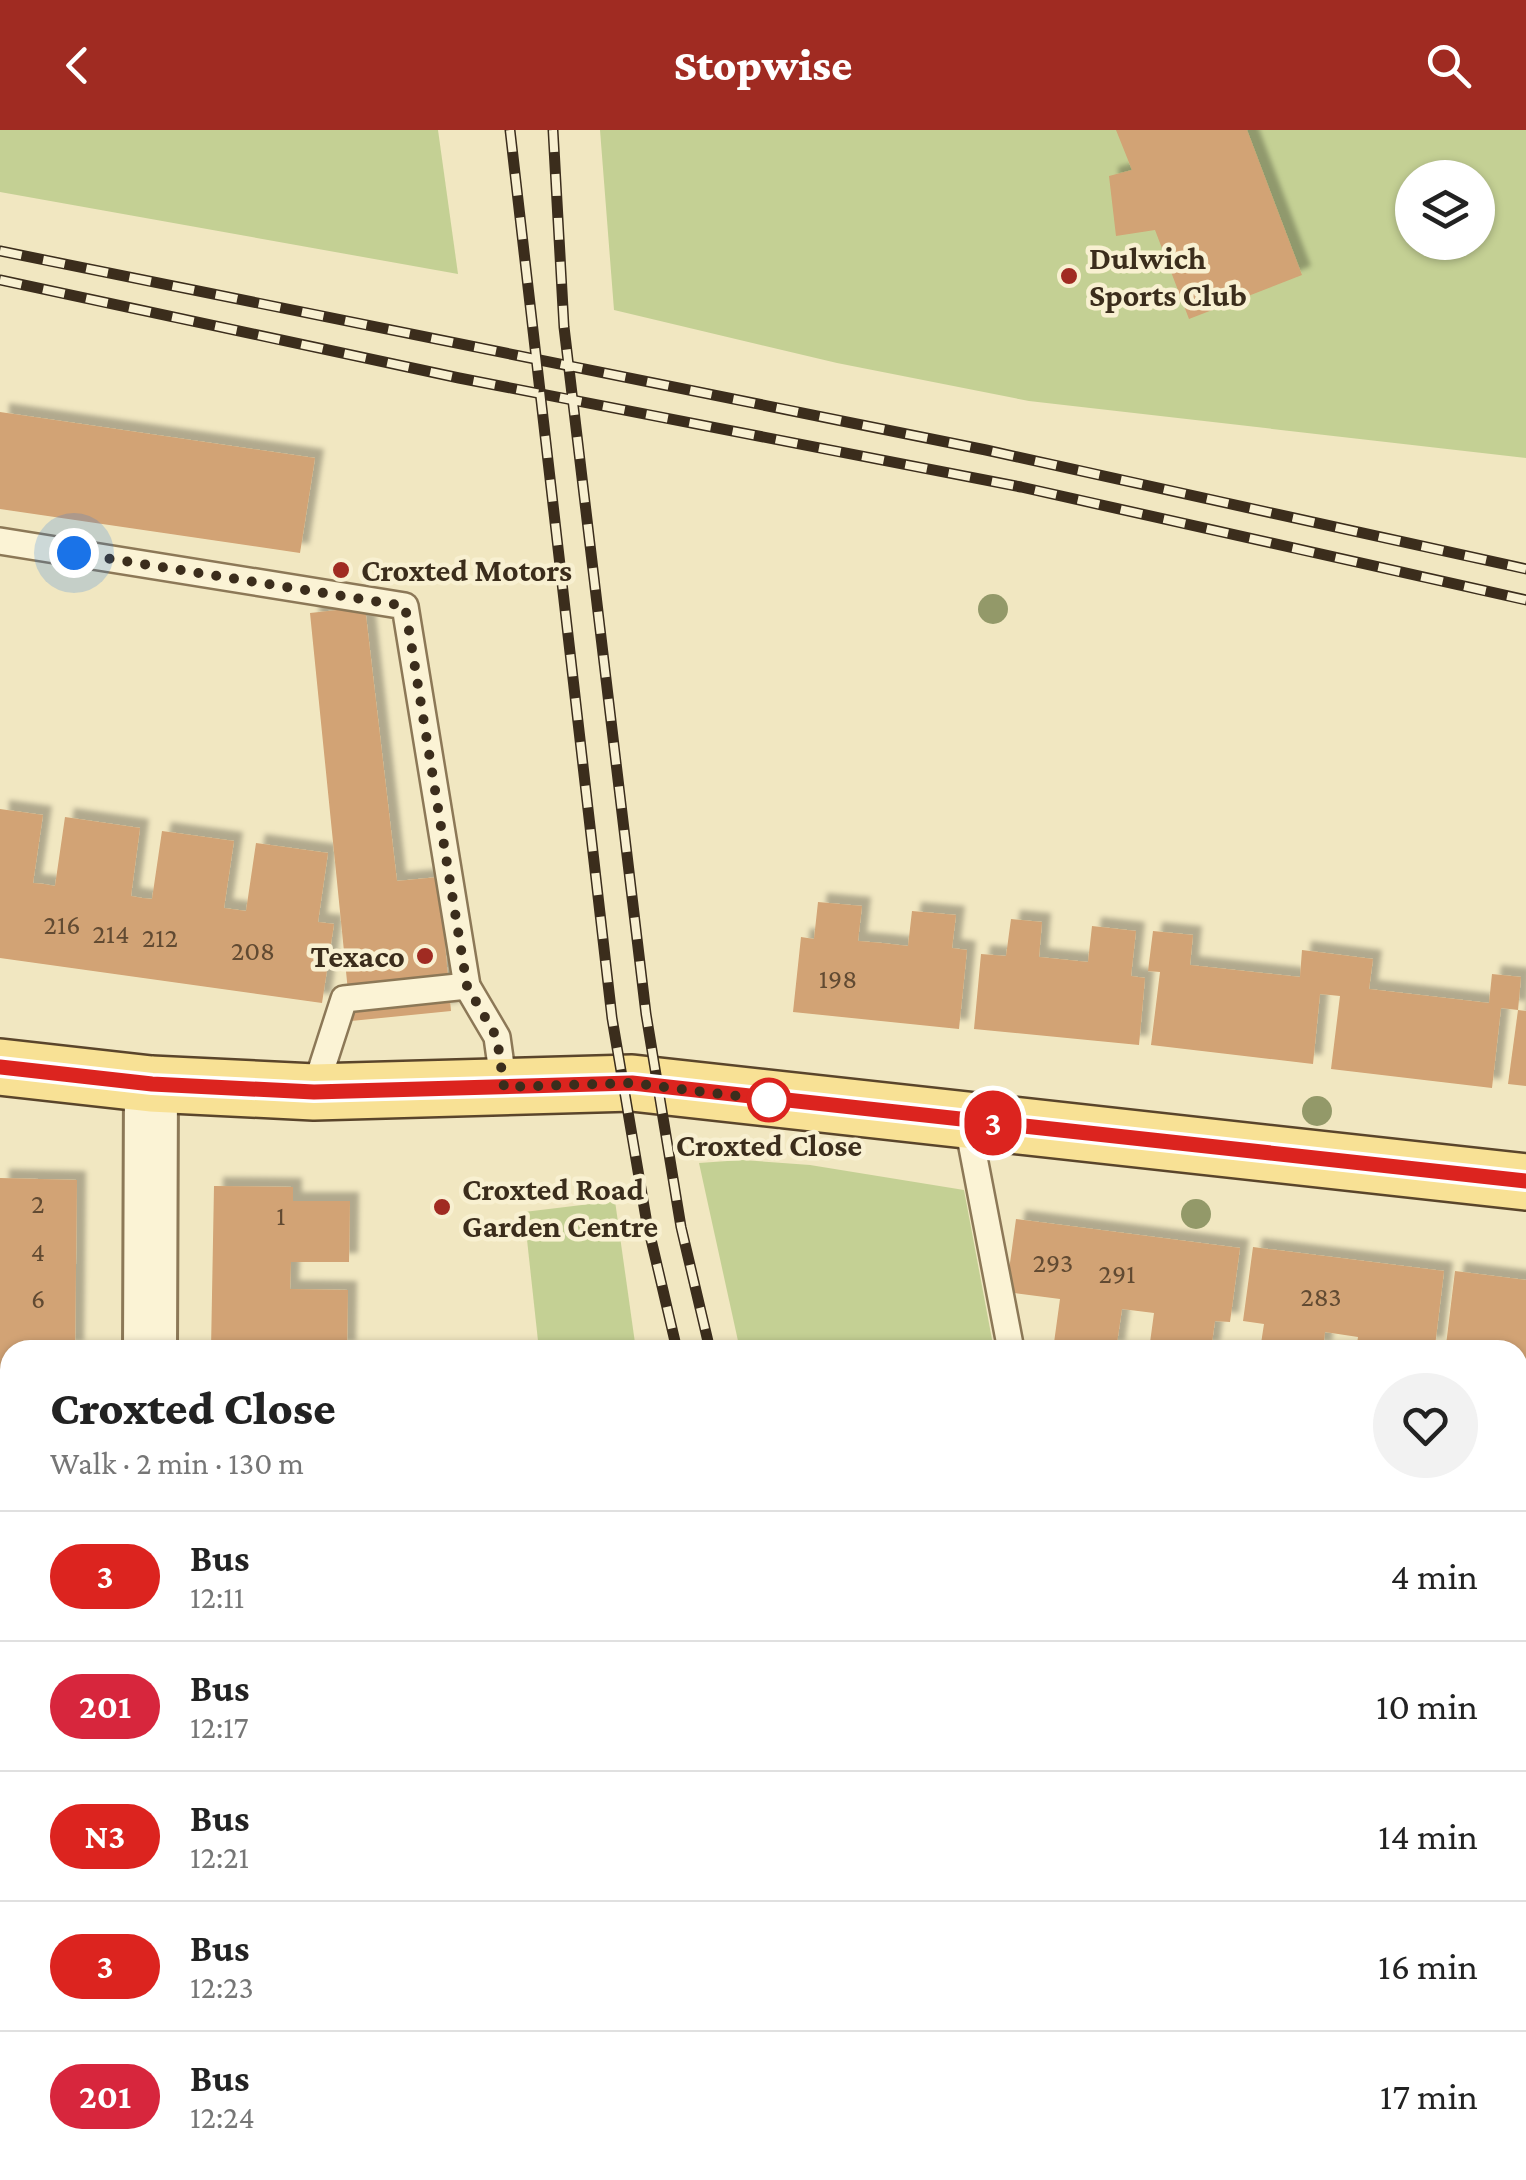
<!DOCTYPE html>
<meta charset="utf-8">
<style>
:root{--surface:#fff;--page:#f2f2f2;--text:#222;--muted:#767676;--line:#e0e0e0;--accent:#a02b22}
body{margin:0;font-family:"Crimson Pro",serif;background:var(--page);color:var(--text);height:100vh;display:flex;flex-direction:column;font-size:38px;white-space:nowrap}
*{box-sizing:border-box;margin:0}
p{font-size:32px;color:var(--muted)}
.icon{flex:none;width:55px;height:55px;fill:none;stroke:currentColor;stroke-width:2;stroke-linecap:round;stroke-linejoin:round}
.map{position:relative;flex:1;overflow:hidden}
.side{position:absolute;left:0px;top:1210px;width:1528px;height:840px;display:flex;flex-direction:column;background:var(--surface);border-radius:30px 30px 0 0;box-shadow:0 2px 8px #0004}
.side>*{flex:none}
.badge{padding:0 20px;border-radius:32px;font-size:35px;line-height:65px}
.controls{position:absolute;left:1395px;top:30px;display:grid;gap:20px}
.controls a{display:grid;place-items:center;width:100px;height:100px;border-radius:50%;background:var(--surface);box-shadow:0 2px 8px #0004;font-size:50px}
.you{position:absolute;width:50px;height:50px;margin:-25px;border:8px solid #fff;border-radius:50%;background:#1a73e8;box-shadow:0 0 0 15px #1a73e833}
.map>.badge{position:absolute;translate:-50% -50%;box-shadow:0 0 0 5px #fff}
.round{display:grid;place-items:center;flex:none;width:105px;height:105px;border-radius:52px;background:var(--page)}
.summary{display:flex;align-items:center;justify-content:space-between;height:170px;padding:0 50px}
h1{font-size:48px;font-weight:800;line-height:75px}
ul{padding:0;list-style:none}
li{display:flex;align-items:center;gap:30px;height:130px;padding:0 50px;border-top:2px solid var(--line)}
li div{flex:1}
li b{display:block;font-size:38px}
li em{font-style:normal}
li .badge{min-width:110px;font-weight:700;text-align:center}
header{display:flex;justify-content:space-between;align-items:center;height:130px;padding:0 50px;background:var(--accent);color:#fff;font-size:45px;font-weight:800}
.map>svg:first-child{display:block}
</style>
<header><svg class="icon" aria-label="back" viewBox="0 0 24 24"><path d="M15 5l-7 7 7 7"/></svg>Stopwise<svg class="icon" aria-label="search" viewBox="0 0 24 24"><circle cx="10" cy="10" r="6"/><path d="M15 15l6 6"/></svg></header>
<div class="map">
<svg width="1526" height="2050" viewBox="0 0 1526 2050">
<defs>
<filter id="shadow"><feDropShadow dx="9" dy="-9" stdDeviation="2.5" flood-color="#0004"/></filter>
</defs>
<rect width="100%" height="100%" fill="#f1e7c1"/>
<g fill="#c4d094" fill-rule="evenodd">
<polygon points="0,0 438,0 458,144 0,62"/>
<path d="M 600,0 L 1526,0 L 1526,328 L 1029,271 L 837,233 L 614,180 ZM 1412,48 L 1478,48 L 1478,112 L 1412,112 Z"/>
<polygon points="742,1030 810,1035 964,1060 994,1220 740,1220 699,1033"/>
<polygon points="615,1071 636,1220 539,1220 524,1082"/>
<polygon points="636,2040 809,2040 811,2050 638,2050"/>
<polygon points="923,2040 1176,2040 1179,2050 925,2050"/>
</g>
<g fill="#d2a374" filter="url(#shadow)">
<polygon points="1116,0 1247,0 1302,145 1189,189 1155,100 1116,106 1109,46 1132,40"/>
<polygon points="0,282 315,328 300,423 0,379"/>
<polygon points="365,477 397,751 439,747 451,881 351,891 310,483"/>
<polygon points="0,679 43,685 33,753 44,754 55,756 65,687 140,698 131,766 142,768 152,769 162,701 234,711 224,778 246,781 256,713 328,723 318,792 334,794 322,873 0,828"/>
<polygon points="818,772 862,776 858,811 882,813 908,816 912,781 956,785 952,818 967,820 959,899 793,882 801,807 814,809"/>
<polygon points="1011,789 1042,792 1039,827 1088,832 1092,796 1136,801 1131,846 1145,848 1139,915 974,899 981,824 1006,826"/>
<polygon points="1153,801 1193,805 1190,835 1300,847 1302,820 1373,829 1369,859 1489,873 1492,844 1521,847 1518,880 1501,878 1492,958 1331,939 1340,866 1320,864 1313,934 1151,915 1160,842 1148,841"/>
<polygon points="1518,880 1526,881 1526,956 1508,954"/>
<polygon points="0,1048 77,1050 75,1220 10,1220 10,1287 0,1287"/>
<polygon points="214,1056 293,1057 293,1071 350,1071 349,1132 291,1132 290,1159 348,1160 347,1220 211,1220"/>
<polygon points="1016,1089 1240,1118 1230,1192 1215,1191 1211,1220 1149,1220 1154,1183 1122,1179 1116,1220 1053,1220 1060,1169 1006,1162"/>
<polygon points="1253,1117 1444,1141 1435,1216 1356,1220 1358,1207 1325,1202 1323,1220 1260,1220 1264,1194 1243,1191"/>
<polygon points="1455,1141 1526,1150 1526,1240 1520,1291 1518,1220 1466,1220 1446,1215"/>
<polygon points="10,1304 10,1577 0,1577 0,1510 4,1510 0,1305"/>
<polygon points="1518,1574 1524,1574 1521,1593 1526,1594 1526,1666 1518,1665"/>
<polygon points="0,1606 10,1606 10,1672 0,1673"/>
<polygon points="0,1701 10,1701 10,1768 0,1769"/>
<polygon points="1518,1783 1526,1784 1526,1850 1518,1849"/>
<rect x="0" y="1796" width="10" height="68"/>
<rect x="0" y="1893" width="10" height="67"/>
<polygon points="1518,1913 1526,1914 1526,2036 1518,2035"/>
<polygon points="0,1988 10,1988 10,2040 101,2040 102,2050 0,2050"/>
<rect x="236" y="2040" width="136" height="10"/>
</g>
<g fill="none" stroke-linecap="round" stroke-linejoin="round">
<g stroke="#8c7857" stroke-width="30">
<g id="service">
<polyline points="0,411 405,476 467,856 497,907 504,957"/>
<polyline points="314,962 344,869 467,856"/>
<polyline points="967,991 1011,1220"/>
<polyline points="1518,1535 1526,1537"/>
</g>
</g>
<g stroke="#8c7857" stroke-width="58">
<g id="minor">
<polyline points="150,1220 151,954"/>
<polyline points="171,2040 172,2050"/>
</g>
</g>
<g stroke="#5a452b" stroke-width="60">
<polyline id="primary" points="0,937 151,954 314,962 632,953 1526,1052"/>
</g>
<use href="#service" stroke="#fbf3d5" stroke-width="25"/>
<use href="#minor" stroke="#fbf3d5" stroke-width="52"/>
<use href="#primary" stroke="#f8e195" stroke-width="55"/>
<g stroke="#3b2d1c" stroke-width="11">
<g id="rail">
<polyline points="510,0 612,888 646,1088 677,1220"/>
<polyline points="553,0 564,197 646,884 681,1097 710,1220"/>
<polyline points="0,121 986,320 1526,439"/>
<polyline points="0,150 459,248 1021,357 1526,470"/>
<polyline points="854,2040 856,2050"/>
<polyline points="889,2040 891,2050"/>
</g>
</g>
<use href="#rail" stroke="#f8f0d1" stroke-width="8" stroke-dasharray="22" stroke-linecap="butt"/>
</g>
<g fill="#939969">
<circle cx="993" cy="479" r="15"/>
<circle cx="1317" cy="981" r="15"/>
<circle cx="1196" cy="1084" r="15"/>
</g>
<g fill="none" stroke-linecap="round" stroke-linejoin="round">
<g stroke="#fff" stroke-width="22">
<polyline id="line" points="0,937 152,954 314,962 632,953 1526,1051"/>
</g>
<use href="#line" stroke="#dc241f" stroke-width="15"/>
<polyline stroke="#3b2d1c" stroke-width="10" stroke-dasharray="0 18" points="74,423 405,476 467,856 497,908 504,957 632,953 769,970"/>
</g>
<g fill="#a02b22" stroke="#f8f0d1" stroke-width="4">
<circle cx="1069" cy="146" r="10"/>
<circle cx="341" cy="440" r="10"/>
<circle cx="425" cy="826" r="10"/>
<circle cx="442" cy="1077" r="10"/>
</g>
<circle fill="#fff" stroke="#dc241f" stroke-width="5" cx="769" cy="970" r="20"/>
<g text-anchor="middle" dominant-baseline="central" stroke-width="9" stroke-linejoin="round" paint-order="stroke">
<g font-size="28" fill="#614a32">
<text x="62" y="794">216</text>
<text x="111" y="803">214</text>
<text x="160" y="807">212</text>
<text x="253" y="820">208</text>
<text x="838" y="848">198</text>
<text x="38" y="1073">2</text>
<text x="281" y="1085">1</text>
<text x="38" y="1121">4</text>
<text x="1053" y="1132">293</text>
<text x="1117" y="1143">291</text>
<text x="1321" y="1166">283</text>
<text x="38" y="1168">6</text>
</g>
<g font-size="32" font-weight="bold" fill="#3b2d1c" stroke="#f8f0d1" text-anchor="start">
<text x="1089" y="128">Dulwich<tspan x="1089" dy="37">Sports Club</tspan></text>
<text x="361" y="440">Croxted Motors</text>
<text x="405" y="826" text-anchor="end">Texaco</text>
<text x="462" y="1059">Croxted Road<tspan x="462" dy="37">Garden Centre</tspan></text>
</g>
<g font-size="32" font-weight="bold" fill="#3b2d1c" stroke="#f8f0d1">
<text x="769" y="1015">Croxted Close</text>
</g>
</g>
</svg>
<div class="controls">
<a><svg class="icon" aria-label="layers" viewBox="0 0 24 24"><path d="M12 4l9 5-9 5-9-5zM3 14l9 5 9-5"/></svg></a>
</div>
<div class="you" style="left:74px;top:423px"></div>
<b class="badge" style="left:993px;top:993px;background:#dc241f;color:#fff">3</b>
<section class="side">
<div class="summary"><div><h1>Croxted Close</h1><p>Walk · 2 min · 130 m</p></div><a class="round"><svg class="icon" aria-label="heart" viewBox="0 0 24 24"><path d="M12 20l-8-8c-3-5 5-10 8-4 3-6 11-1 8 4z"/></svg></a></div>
<ul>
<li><span class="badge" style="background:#dc241f;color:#fff">3</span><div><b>Bus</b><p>12:11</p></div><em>4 min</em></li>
<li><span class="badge" style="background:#d7263d;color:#fff">201</span><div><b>Bus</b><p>12:17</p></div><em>10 min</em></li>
<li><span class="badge" style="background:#dc241f;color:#fff">N3</span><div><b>Bus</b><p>12:21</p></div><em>14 min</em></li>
<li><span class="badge" style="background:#dc241f;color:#fff">3</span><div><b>Bus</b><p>12:23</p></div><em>16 min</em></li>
<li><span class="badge" style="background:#d7263d;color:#fff">201</span><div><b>Bus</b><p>12:24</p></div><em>17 min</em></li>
</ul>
</section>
</div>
